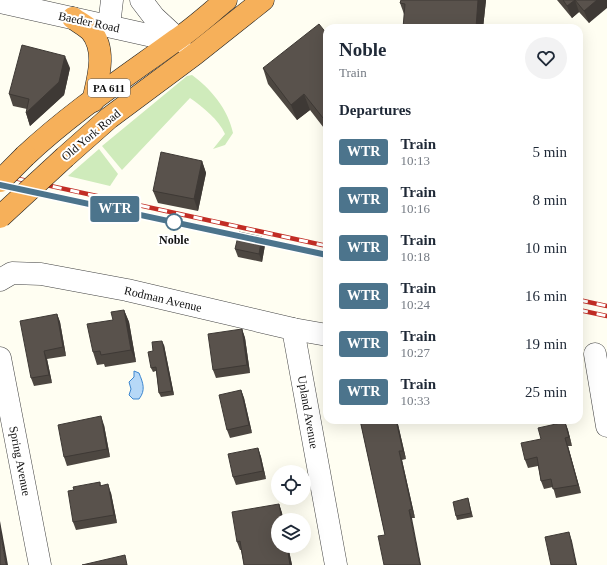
<!DOCTYPE html>
<style>
:root{--surface:#fff;--page:#f2f2f3;--text:#1f2937;--muted:#747a83}
body{margin:0;font-family:Georgia,serif;background:var(--page);color:var(--text);height:100vh;display:flex;flex-direction:column;font-size:15px;white-space:nowrap}
*{box-sizing:border-box;margin:0}
p{font-size:13px;color:var(--muted)}
.icon{flex:none;width:22px;height:22px;fill:none;stroke:currentColor;stroke-width:2;stroke-linecap:round;stroke-linejoin:round}
.map{position:relative;flex:1;overflow:hidden}
.side{position:absolute;left:323px;top:24px;width:260px;height:400px;display:flex;flex-direction:column;background:var(--surface);border-radius:12px;box-shadow:0 4px 16px #0002}
.side>*{flex:none}
.badge{padding:0 8px;border-radius:3px;font-size:14px;line-height:26px}
.tools{position:absolute;left:271px;top:465px;display:grid;gap:8px}
.tools a{display:grid;place-items:center;width:40px;height:40px;border-radius:50%;background:var(--surface);box-shadow:0 4px 16px #0002;font-size:20px}
.map>.badge{position:absolute;translate:-50% -50%;box-shadow:0 0 0 2px #fff}
h2{padding:0 16px;font-size:15px;line-height:36px}
.round{display:grid;place-items:center;flex:none;width:42px;height:42px;border-radius:21px;background:var(--page)}
.head{display:flex;align-items:center;justify-content:space-between;height:68px;padding:0 16px}
h1{font-size:19px;font-weight:700;line-height:30px}
ul{padding:0;list-style:none}
li{display:flex;align-items:center;gap:12px;height:48px;padding:0 16px}
li div{flex:1}
li b{display:block;font-size:15px}
li em{font-style:normal}
li .badge{min-width:44px;font-weight:700;text-align:center}
.map>svg:first-child{display:block}
</style>
<div class="map">
<svg width="607" height="565" viewBox="0 0 607 565">
<rect width="100%" height="100%" fill="#fffef2"/>
<g fill="#cfebbb">
<path d="M 192,75 C 211,89 228,109 233,133 L 225,145 L 213,149 L 225,134 C 219,120 203,107 190,98 L 122,170 L 102,146 L 187,76 Z"/>
<polygon points="99,149 118,174 110,186 68,176"/>
</g>
<path fill="#b6d8f7" stroke="#3c86cf" d="M 134,371 L 139,373 C 143,383 146,390 139,399 L 133,399 L 129,395 L 131,389 L 129,382 L 134,377 Z"/>
<g fill="none" stroke-linecap="round" stroke-linejoin="round">
<g stroke="#434343" stroke-width="23">
<g id="minor">
<polyline points="141,0 154,17 180,41"/>
<polyline points="0,2 148,35 178,39"/>
<polyline points="109,26 112,0"/>
<polyline points="0,280 12,273 41,274 127,290 293,329 327,335"/>
<polyline points="293,329 336,565"/>
<polyline points="595,354 607,426"/>
<polyline points="0,358 40,565"/>
</g>
</g>
<g stroke="#212121" stroke-width="23">
<g id="highway">
<path d="M 73,18 C 78,22 86,26 91,31 C 107,51 98,78 93,101"/>
<path d="M 25,156 C 72,112 125,77 176,40 C 194,28 210,13 226,0"/>
<polyline points="65,157 109,118 195,54 263,0"/>
</g>
</g>
<use href="#minor" stroke="#fff" stroke-width="22"/>
<use href="#highway" stroke="#f6b05a" stroke-width="22"/>
<g stroke="#c22d25" stroke-width="4.5">
<g id="rail">
<polyline points="0,175 327,246"/>
<polyline points="0,185 327,255"/>
<polyline points="579,300 607,306"/>
<polyline points="579,310 607,316"/>
</g>
</g>
<use href="#rail" stroke="#fff" stroke-width="3" stroke-dasharray="9" stroke-linecap="butt"/>
<g stroke="#212121" stroke-width="23" stroke-linecap="butt">
<g id="highway-bridge">
<polyline points="0,181 25,156"/>
<polyline points="0,217 65,157"/>
</g>
</g>
<use href="#highway-bridge" stroke="#f6b05a" stroke-width="22"/>
</g>
<g fill="#4d4741">
<polygon points="401,0 486,0 483,28 404,14 400,3"/>
<polygon points="557,0 607,0 589,23 579,12 572,18"/>
<polygon points="327,34 327,132 310,110 297,120 268,84 263,68"/>
<polygon points="70,68 64,95 30,126 26,113 27,109 13,106 9,94"/>
<polygon points="202,161 206,173 198,211 158,203 153,191"/>
<polygon points="262,237 265,245 262,262 238,257 235,249"/>
<polygon points="124,310 129,322 136,362 105,367 104,364 97,365 93,352 113,320"/>
<polygon points="57,314 60,322 66,356 47,359 52,383 34,386 31,378"/>
<polygon points="242,329 245,338 250,373 216,378 213,370"/>
<polygon points="164,345 174,395 161,397 159,393 156,371 153,372 151,368 153,351"/>
<polygon points="241,390 244,398 252,433 230,438 227,430"/>
<polygon points="360,420 397,420 406,459 402,460 415,518 412,518 385,535"/>
<polygon points="565,422 568,430 572,446 568,446 581,493 556,498 553,487 544,489 541,481 538,466 528,468 525,460 541,439"/>
<polygon points="104,425 110,457 67,466 64,457"/>
<polygon points="258,448 261,457 266,479 236,485 233,477"/>
<polygon points="100,482 101,486 111,493 117,523 76,530 73,522 74,490"/>
<polygon points="468,498 473,517 457,520 456,516"/>
<polygon points="279,504 282,513 283,520 278,520 278,546 288,546 292,565 244,565 241,550 240,550 237,542"/>
</g>
<g fill="#3e3935">
<polygon points="478,0 486,0 483,28 476,28"/>
<polygon points="575,0 579,12 572,18 567,6"/>
<polygon points="597,0 607,0 607,8 589,23 584,11"/>
<polygon points="65,56 70,68 64,95 30,126 26,113"/>
<polygon points="304,94 310,110 297,120 291,105"/>
<polygon points="202,161 206,173 198,211 194,199"/>
<polygon points="262,237 265,245 262,262 259,254"/>
<polygon points="124,310 129,322 136,362 131,350"/>
<polygon points="57,314 60,322 66,356 63,347"/>
<polygon points="242,329 245,338 250,373 247,365"/>
<polygon points="162,341 164,345 174,395 172,391"/>
<polygon points="44,351 47,359 52,383 49,375"/>
<polygon points="241,390 244,398 252,433 249,425"/>
<polygon points="101,416 104,425 110,457 107,449"/>
<polygon points="396,420 397,420 406,459 403,451"/>
<polygon points="565,422 568,430 572,446 569,437"/>
<polygon points="565,438 568,446 581,493 578,485"/>
<polygon points="258,448 261,457 266,479 263,471"/>
<polygon points="399,451 402,460 415,518 412,509"/>
<polygon points="108,484 111,493 117,523 114,515"/>
<polygon points="279,504 282,513 283,520 282,520"/>
<polygon points="409,510 412,518 421,565 420,565"/>
<polygon points="0,521 8,565 6,565 0,530"/>
<polygon points="569,532 572,541 577,565 576,565"/>
<polygon points="287,546 288,546 292,565 290,565"/>
</g>
<g fill="#59524c" stroke="#3e3935">
<polygon points="401,0 478,0 476,28 403,28 405,4 400,3"/>
<polygon points="563,0 575,0 567,6"/>
<polygon points="575,0 597,0 584,11"/>
<polygon points="319,24 327,34 327,123 304,94 291,105 263,68"/>
<polygon points="22,45 65,56 59,82 26,113 29,99 9,94"/>
<polygon points="161,152 202,161 194,199 153,191"/>
<polygon points="239,232 262,237 259,254 235,249"/>
<polygon points="124,310 131,350 101,355 100,351 93,352 87,324 113,320 111,312"/>
<polygon points="57,314 63,347 44,351 49,375 31,378 20,321"/>
<polygon points="242,329 247,365 213,370 208,334"/>
<polygon points="162,341 172,391 159,393 156,367 151,368 148,352 153,351 152,342"/>
<polygon points="241,390 249,425 227,430 219,395"/>
<polygon points="101,416 107,449 64,457 58,425"/>
<polygon points="360,420 396,420 403,451 399,451 412,509 409,510 420,565 384,565 378,536 385,535"/>
<polygon points="565,422 569,437 565,438 578,485 553,489 551,479 541,481 537,457 525,460 521,443 541,439 538,428"/>
<polygon points="258,448 263,471 233,477 228,454"/>
<polygon points="100,482 100,486 108,484 114,515 73,522 68,491 74,490 73,487"/>
<polygon points="468,498 471,513 456,516 453,502"/>
<polygon points="279,504 282,520 278,520 278,546 287,546 290,565 244,565 240,541 237,542 232,512"/>
<polygon points="0,530 6,565 0,565"/>
<polygon points="569,532 576,565 551,565 545,537"/>
<polygon points="125,555 127,565 82,565"/>
</g>
<g fill="none" stroke-linecap="round" stroke-linejoin="round">
<g stroke="#fff" stroke-width="9">
<polyline id="line" points="0,185 327,255"/>
</g>
<use href="#line" stroke="#4c748c" stroke-width="6"/>
</g>
<circle fill="#fff" stroke="#4c748c" stroke-width="2" cx="174" cy="222" r="8"/>
<g text-anchor="middle" dominant-baseline="central" stroke-width="4" stroke-linejoin="round" paint-order="stroke">
<rect fill="#fff" stroke="#585858" stroke-width="1" x="88" y="79" width="42" height="18" rx="3"/>
<g font-size="11" font-weight="bold" fill="#101010">
<text x="109" y="88">PA 611</text>
</g>
<g font-size="12" fill="#101010" stroke="#fff">
<text transform="translate(89 22) rotate(12)">Baeder Road</text>
<text transform="translate(91 135) rotate(-40)">Old York Road</text>
<text transform="translate(163 299) rotate(13)">Rodman Avenue</text>
<text transform="translate(308 412) rotate(80)">Upland Avenue</text>
<text transform="translate(20 461) rotate(79)">Spring Avenue</text>
</g>
<g font-size="12" font-weight="bold" fill="#101010" stroke="#fff">
<text x="174" y="240">Noble</text>
</g>
</g>
</svg>
<div class="tools">
<a><svg class="icon" aria-label="locate" viewBox="0 0 24 24"><circle cx="12" cy="12" r="6"/><path d="M12 2v4M12 18v4M2 12h4M18 12h4"/></svg></a>
<a><svg class="icon" aria-label="layers" viewBox="0 0 24 24"><path d="M12 4l9 5-9 5-9-5zM3 14l9 5 9-5"/></svg></a>
</div>
<b class="badge" style="left:115px;top:209px;background:#4c748c;color:#fff">WTR</b>
<section class="side">
<div class="head"><div><h1>Noble</h1><p>Train</p></div><a class="round"><svg class="icon" aria-label="heart" viewBox="0 0 24 24"><path d="M12 20l-8-8c-3-5 5-10 8-4 3-6 11-1 8 4z"/></svg></a></div>
<h2>Departures</h2>
<ul>
<li><span class="badge" style="background:#4c748c;color:#fff">WTR</span><div><b>Train</b><p>10:13</p></div><em>5 min</em></li>
<li><span class="badge" style="background:#4c748c;color:#fff">WTR</span><div><b>Train</b><p>10:16</p></div><em>8 min</em></li>
<li><span class="badge" style="background:#4c748c;color:#fff">WTR</span><div><b>Train</b><p>10:18</p></div><em>10 min</em></li>
<li><span class="badge" style="background:#4c748c;color:#fff">WTR</span><div><b>Train</b><p>10:24</p></div><em>16 min</em></li>
<li><span class="badge" style="background:#4c748c;color:#fff">WTR</span><div><b>Train</b><p>10:27</p></div><em>19 min</em></li>
<li><span class="badge" style="background:#4c748c;color:#fff">WTR</span><div><b>Train</b><p>10:33</p></div><em>25 min</em></li>
</ul>
</section>
</div>
